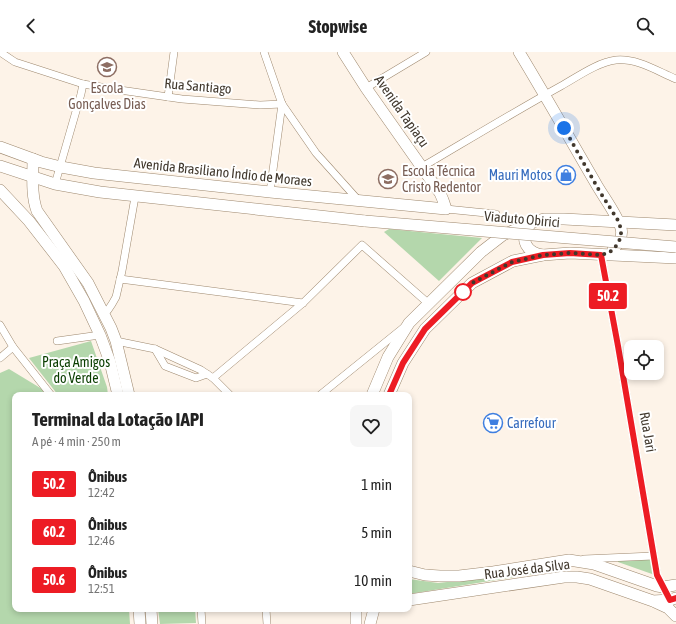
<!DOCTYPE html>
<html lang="pt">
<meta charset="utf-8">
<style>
:root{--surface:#fff;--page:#f6f6f6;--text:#222;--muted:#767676}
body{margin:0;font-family:"Asap Condensed",sans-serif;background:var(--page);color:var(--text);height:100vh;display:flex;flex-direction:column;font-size:15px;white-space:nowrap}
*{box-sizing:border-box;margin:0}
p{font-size:13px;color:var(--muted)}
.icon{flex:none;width:22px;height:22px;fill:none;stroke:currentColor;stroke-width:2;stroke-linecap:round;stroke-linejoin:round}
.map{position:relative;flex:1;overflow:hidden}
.drawer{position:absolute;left:12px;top:340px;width:400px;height:220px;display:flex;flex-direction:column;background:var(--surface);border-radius:8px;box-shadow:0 2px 6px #0003}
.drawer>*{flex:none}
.badge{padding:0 8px;border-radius:3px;font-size:14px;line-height:26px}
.fabs{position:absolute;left:624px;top:288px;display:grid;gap:8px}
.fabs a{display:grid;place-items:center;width:40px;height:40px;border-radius:8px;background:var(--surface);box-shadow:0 2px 6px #0003;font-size:20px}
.you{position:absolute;width:20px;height:20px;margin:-10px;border:3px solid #fff;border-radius:50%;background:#1a73e8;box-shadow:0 0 0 6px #1a73e833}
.map>.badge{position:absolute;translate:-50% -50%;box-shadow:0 0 0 2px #fff}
.round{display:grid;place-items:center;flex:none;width:42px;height:42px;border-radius:8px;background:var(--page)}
.summary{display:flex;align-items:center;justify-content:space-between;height:68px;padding:0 20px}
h1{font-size:19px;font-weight:700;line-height:30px}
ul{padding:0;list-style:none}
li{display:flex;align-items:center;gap:12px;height:48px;padding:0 20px}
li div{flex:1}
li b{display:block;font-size:15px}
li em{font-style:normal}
li .badge{min-width:44px;font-weight:700;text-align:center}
header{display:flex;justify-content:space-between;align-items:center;height:52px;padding:0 20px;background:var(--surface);font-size:18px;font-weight:700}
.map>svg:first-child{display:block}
</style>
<header><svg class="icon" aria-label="back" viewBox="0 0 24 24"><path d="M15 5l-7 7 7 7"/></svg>Stopwise<svg class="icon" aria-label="search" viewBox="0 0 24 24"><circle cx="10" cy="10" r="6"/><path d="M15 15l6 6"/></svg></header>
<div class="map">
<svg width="676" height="572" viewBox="0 0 676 572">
<rect width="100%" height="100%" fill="#fdf3e8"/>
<g fill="#b4d7ac">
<polygon points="389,177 482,186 439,229 384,180"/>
<polygon points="91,289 107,335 108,343 58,343 29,306"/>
<polygon points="9,317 42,337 46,343 15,343 15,557 129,557 130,572 0,572 0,321"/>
<polygon points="651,507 654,521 652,522 618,510 618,509"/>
<polygon points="564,517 409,542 409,527 438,531"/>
<polygon points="158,557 195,557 196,571 160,572"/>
</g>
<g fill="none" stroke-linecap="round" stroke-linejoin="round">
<g stroke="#9e886e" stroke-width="8">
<g id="street">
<polyline points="0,0 15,10 83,32 113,37 182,47 260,53 282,52"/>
<polyline points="264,0 282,52 316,101 359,149"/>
<polyline points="366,36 426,0"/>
<polyline points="168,45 174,0"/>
<path d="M 422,115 C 468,88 514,60 561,34 C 577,25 598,10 616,8 C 637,6 657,19 676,27"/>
<polyline points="55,132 81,42 83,32"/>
<polyline points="270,140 282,52"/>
<polyline points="446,157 496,162"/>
<polyline points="601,203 618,294 657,523 670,548"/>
<polyline points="120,227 303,251"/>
<polyline points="103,261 108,258 112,252 116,245 122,219 135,145"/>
<polyline points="0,273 13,295 51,343"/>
<polyline points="57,289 100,283"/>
<polyline points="116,289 155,297 201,318 213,326 230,343"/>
<polyline points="155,297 165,314 196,326 207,322"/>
<polyline points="0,306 13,295"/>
<polyline points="213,326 303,251 362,193 429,252"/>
<polyline points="320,343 403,276"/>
<polyline points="584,507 653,504"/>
<polyline points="201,557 202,572"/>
<polyline points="266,557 267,572"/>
</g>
</g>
<g stroke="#9e886e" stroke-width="12">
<g id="secondary">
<path d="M 519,0 C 545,43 570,87 595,130 C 602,143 617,162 621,176 C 623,184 619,192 613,197"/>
<polyline points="0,95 41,110 61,115 94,121 270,140 446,157 443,148 440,141 366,36 343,0"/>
<path d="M 33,107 C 33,124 31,143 37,159 L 88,231 L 111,276 L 116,289 L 129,343"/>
<polyline points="0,114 55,132 100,140 365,169"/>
<polyline points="0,138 29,169 64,214 84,249 100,283 110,310 118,343"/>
<path d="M 529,174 C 519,188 527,201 543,203"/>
<polyline points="372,343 388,305 409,271 481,200 503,183 536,169 544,167 564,167 676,173"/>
<polyline points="389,343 403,311 425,277 472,231 513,209 543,203 570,201 676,206"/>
<polyline points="409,519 425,523 440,524 459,524 493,520 569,508 594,512 657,534 663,535 676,533"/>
<polyline points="409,548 564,525 577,525 590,527 653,549 670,548 676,546"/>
<polyline points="655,550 668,556 676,564"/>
<polyline points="139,557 140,572"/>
<polyline points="151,557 152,572"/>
<polyline points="356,557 356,572"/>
<polyline points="370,572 374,557"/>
</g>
</g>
<use href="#street" stroke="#fff" stroke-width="7"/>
<use href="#secondary" stroke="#fff" stroke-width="11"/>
<g stroke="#9e886e" stroke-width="12" stroke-linecap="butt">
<polyline id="secondary-bridge" points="365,169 676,195"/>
</g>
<use href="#secondary-bridge" stroke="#fff" stroke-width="11"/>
</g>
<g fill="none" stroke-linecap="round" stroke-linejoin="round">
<g stroke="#fff" stroke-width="9">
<polyline id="line" points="389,343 403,311 425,277 472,231 512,210 543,203 570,201 601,203 618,294 657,523 670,548 676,546"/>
</g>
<use href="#line" stroke="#ed1c24" stroke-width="6"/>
<polyline stroke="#41382d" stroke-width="4" stroke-dasharray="0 7.2" points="463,240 472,231 512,210 543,203 570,201 601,203 608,201 614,197 618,191 621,185 621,178 619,170 600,140 564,76"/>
</g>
<defs>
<g id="school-ring" transform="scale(1)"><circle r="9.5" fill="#fff" stroke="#8d6e63" stroke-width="1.5"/><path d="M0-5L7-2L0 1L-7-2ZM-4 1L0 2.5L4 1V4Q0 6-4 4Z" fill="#8d6e63"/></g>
<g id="shop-ring" transform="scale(1)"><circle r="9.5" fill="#fff" stroke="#3f7fe0" stroke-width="1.5"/><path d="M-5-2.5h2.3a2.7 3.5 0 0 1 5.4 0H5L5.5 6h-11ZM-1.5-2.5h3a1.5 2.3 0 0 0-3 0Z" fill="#3f7fe0"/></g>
<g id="university-ring" transform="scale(1)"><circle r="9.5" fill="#fff" stroke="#8d6e63" stroke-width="1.5"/><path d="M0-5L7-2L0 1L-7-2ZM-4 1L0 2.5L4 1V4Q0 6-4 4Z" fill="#8d6e63"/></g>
<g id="supermarket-ring" transform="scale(1)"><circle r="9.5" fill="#fff" stroke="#3f7fe0" stroke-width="1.5"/><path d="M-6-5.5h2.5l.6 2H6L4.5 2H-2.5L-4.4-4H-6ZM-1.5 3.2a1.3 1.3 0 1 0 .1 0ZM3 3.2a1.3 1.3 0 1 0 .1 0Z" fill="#3f7fe0"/></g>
</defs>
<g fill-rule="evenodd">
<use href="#school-ring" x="107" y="15"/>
<use href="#shop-ring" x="566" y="123"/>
<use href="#university-ring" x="388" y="127"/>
<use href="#supermarket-ring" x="493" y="371"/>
</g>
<circle fill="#fff" stroke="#ed1c24" stroke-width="2" cx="463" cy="240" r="8"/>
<g text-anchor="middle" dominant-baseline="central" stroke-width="4" stroke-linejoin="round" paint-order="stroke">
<g font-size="14" fill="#41382d" stroke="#fff">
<text transform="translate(198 34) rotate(5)">Rua Santiago</text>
<text transform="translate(402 59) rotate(55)">Avenida Tapiaçu</text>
<text transform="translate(223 120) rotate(6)">Avenida Brasiliano Índio de Moraes</text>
<text transform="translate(522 167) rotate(5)">Viaduto Obirici</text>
<text transform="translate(648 380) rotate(80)">Rua Jari</text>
<text transform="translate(527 517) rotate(-7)">Rua José da Silva</text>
</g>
<g font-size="14" fill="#785e54" stroke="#fff">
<text x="107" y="36">Escola<tspan x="107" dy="16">Gonçalves Dias</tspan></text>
<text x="402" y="119" text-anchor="start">Escola Técnica<tspan x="402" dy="16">Cristo Redentor</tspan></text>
</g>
<g font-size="14" fill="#366cbe" stroke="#fff" text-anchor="end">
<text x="552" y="123">Mauri Motos</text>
<text x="507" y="371" text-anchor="start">Carrefour</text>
</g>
<g font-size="14" fill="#0a3e00" stroke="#fff">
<text x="76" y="310">Praça Amigos<tspan x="76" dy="16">do Verde</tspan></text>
</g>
</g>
</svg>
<div class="fabs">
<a><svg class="icon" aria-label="locate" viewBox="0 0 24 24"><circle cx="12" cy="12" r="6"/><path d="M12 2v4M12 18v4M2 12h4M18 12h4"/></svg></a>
</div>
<div class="you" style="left:564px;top:76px"></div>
<b class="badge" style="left:608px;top:244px;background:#ed1c24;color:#fff">50.2</b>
<section class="drawer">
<div class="summary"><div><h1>Terminal da Lotação IAPI</h1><p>A pé · 4 min · 250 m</p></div><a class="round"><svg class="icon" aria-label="heart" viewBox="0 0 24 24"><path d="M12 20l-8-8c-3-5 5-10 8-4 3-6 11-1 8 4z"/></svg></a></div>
<ul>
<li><span class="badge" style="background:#ed1c24;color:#fff">50.2</span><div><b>Ônibus</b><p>12:42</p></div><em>1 min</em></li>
<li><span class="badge" style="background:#ed1c24;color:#fff">60.2</span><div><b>Ônibus</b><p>12:46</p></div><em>5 min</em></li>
<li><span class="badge" style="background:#ed1c24;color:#fff">50.6</span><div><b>Ônibus</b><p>12:51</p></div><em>10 min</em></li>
</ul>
</section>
</div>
